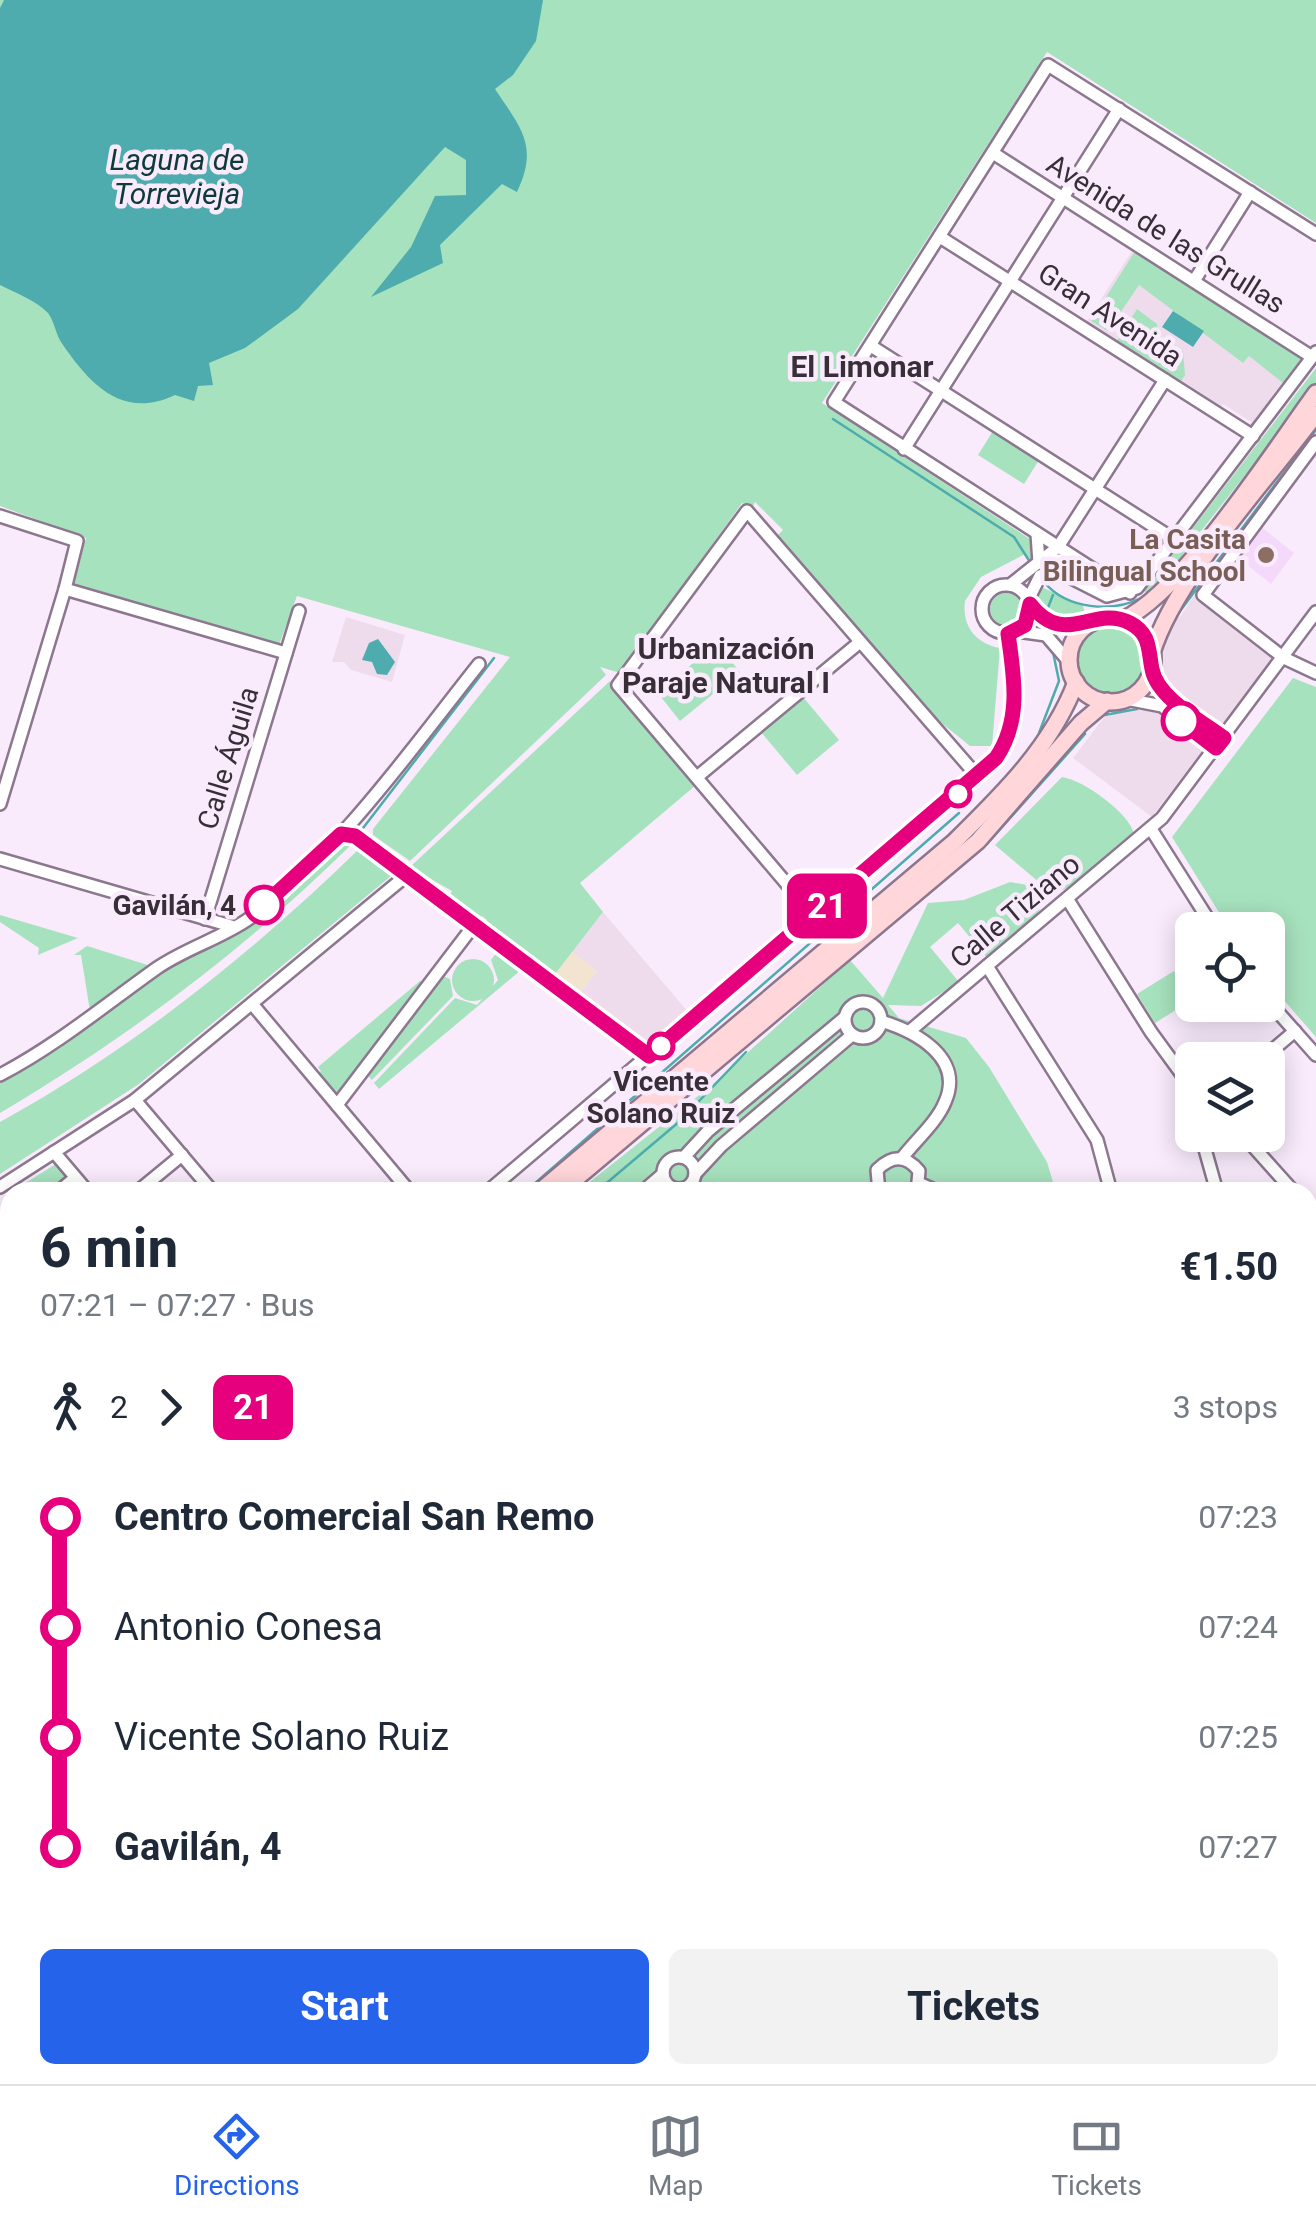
<!DOCTYPE html>
<meta charset="utf-8">
<style>
:root{--surface:#fff;--page:#f2f2f3;--text:#1f2937;--muted:#747a83;--line:#e0e1e3;--accent:#2563eb}
body{margin:0;font-family:Roboto,sans-serif;background:var(--page);color:var(--text);height:100vh;display:flex;flex-direction:column;font-size:38px;white-space:nowrap}
*{box-sizing:border-box;margin:0}
p{font-size:32px;color:var(--muted)}
.icon{flex:none;width:55px;height:55px;fill:none;stroke:currentColor;stroke-width:2;stroke-linecap:round;stroke-linejoin:round}
.map{position:relative;flex:1;overflow:hidden}
.sheet{position:absolute;left:0px;top:1182px;width:1318px;height:902px;display:flex;flex-direction:column;background:var(--surface);border-radius:30px 30px 0 0;box-shadow:0 5px 25px #0003}
.sheet>*{flex:none}
.badge{padding:0 20px;border-radius:15px;font-size:35px;line-height:65px}
.tools{position:absolute;left:1175px;top:912px;display:grid;gap:20px}
.tools a{display:grid;place-items:center;width:110px;height:110px;border-radius:15px;background:var(--surface);box-shadow:0 5px 25px #0003;font-size:50px}
.map>.badge{position:absolute;translate:-50% -50%;box-shadow:0 0 0 5px #fff}
.legs{display:flex;align-items:center;gap:15px;height:110px;padding:0 40px;font-size:32px}
.legs p{margin-inline-start:auto}
.overview{display:flex;align-items:center;justify-content:space-between;height:170px;padding:0 40px}
h1{font-size:55px;font-weight:700;line-height:75px}
.cta{display:flex;gap:20px;margin-top:auto;padding:20px 40px}
.cta a{flex:1;height:115px;border-radius:15px;background:var(--accent);color:#fff;font-size:40px;font-weight:700;line-height:115px;text-align:center}
.cta a+a{background:var(--page);color:var(--text)}
ul{padding:0 40px;list-style:none}
li{display:flex;align-items:center;gap:35px;height:110px;font-size:38px}
li i{display:grid;place-items:center;width:15px;height:100%;margin:0 12px;background:currentColor}
li i::after{content:'';width:25px;height:25px;margin:-12px;border:8px solid;border-radius:50%;background:var(--surface)}
li p{margin-inline-start:auto}
li:first-child i{background:linear-gradient(#0000 50%,currentColor 0)}
li:last-child i{background:linear-gradient(currentColor 50%,#0000 0)}
.tab-bar{display:flex;justify-content:space-around;align-items:center;height:140px;border-top:2px solid var(--line);background:var(--surface);font-size:28px;color:var(--muted)}
.tab-bar a{display:grid;justify-items:center;gap:5px}
.tab-bar .on{color:var(--accent)}
.map>svg:first-child{display:block}
</style>
<div class="map">
<svg width="1316" height="2084" viewBox="0 0 1316 2084">
<rect width="100%" height="100%" fill="#f9ebfc"/>
<g fill="#eedced">
<polygon points="1134,248 1303,357 1248,429 1251,422 1223,404 1218,410 1085,324"/>
<polygon points="1201,585 1281,647 1152,817 1073,758 1106,715 1138,709 1161,677 1160,649 1174,614 1180,617"/>
<polygon points="346,617 405,635 392,682 351,670 344,662 332,662"/>
<polygon points="603,912 688,1012 650,1043 644,1044 578,995 597,971 572,952"/>
</g>
<polygon fill="#f3e4d1" points="572,952 597,971 578,995 553,976"/>
<polygon fill="#f5d9fa" points="1260,526 1294,553 1271,584 1237,557"/>
<g fill="#a7e2be">
<path d="M 0,0 L 1316,0 L 1316,223 L 1047,52 L 822,403 L 1033,541 L 1033,563 L 1025,554 L 981,577 L 965,601 C 962,626 975,643 1000,648 L 992,746 L 970,746 L 939,721 L 778,535 L 783,530 L 755,502 L 753,506 L 742,503 L 620,673 L 600,667 L 606,675 L 410,861 L 373,835 L 373,829 L 510,657 L 297,596 L 279,645 L 74,585 L 86,538 L 0,506 Z"/>
<polygon points="1135,251 1303,358 1283,383 1249,356 1243,363 1139,285 1108,331 1091,321"/>
<polygon points="1137,309 1157,324 1157,335 1183,351 1185,375 1180,383 1116,342"/>
<polygon points="1316,368 1316,385 1150,596 1144,591"/>
<polygon points="993,431 1039,460 1024,484 978,455"/>
<polygon points="1037,585 1083,606 1086,617 1060,621 1035,603"/>
<circle cx="1006" cy="609" r="16"/>
<circle cx="1111" cy="660" r="34"/>
<polygon points="717,644 740,672 680,721 657,692"/>
<polygon points="1293,678 1316,687 1316,1037 1268,982 1268,930 1230,930 1172,837"/>
<polygon points="610,681 696,785 580,883 603,912 552,978 484,926 487,920 482,916 479,919 449,897 452,891 410,867"/>
<polygon points="803,697 839,740 797,775 761,732"/>
<path d="M 1062,777 C 1084,780 1130,814 1134,834 L 1069,887 L 1053,894 L 995,845 Z"/>
<path d="M 352,844 C 244,950 130,1036 0,1113 L 0,1082 L 60,1048 L 170,967 L 230,938 L 340,845 Z"/>
<path d="M 359,849 L 391,876 L 139,1084 L 0,1174 L 0,1122 C 134,1048 250,955 359,849 Z"/>
<polygon points="1010,882 1027,885 1044,901 1034,920 988,959 958,923 930,947 959,982 921,1006 888,1005 899,1018 966,1038 989,1067 1047,1162 1056,1192 577,1192 713,1084 850,960 883,998 928,903 964,900"/>
<polygon points="0,915 78,938 38,955 39,948 0,922"/>
<polygon points="87,946 151,966 90,1011 81,955 74,955"/>
<polygon points="497,952 521,970 379,1089 374,1083 455,998 477,1005 498,980 491,960"/>
<circle cx="473" cy="980" r="21"/>
<polygon points="1174,971 1192,1000 1155,1023 1137,994"/>
<polygon points="443,976 450,979 453,996 372,1080 367,1075"/>
<polygon points="420,981 424,982 336,1097 317,1075 321,1071 318,1067"/>
<polygon points="59,1162 71,1176 52,1192 11,1192"/>
<polygon points="10,1529 10,1617 0,1625 0,1537"/>
<polygon points="10,1670 10,2075 1308,2075 1308,1769 1316,1779 1309,2012 1316,2035 1316,2084 0,2084 0,1679"/>
</g>
<g fill="#4eacae">
<path d="M 4,0 L 543,0 L 536,41 L 513,75 L 495,89 C 521,128 539,146 517,192 L 502,184 L 440,245 L 443,263 L 371,297 L 411,247 L 435,196 L 466,195 L 466,160 L 445,147 L 298,309 L 245,348 L 209,363 L 213,385 L 198,386 L 194,401 L 175,395 C 123,420 90,385 61,342 C 56,334 54,321 48,313 C 37,301 14,292 0,285 L 0,8 Z"/>
<polygon points="1173,311 1204,331 1193,347 1162,327"/>
<polygon points="378,639 395,662 387,675 377,674 372,662 362,660 369,643"/>
</g>
<g fill="none" stroke-linecap="round" stroke-linejoin="round">
<g stroke="#4eacae" stroke-width="2.5">
<polyline points="833,419 1014,537 1030,562"/>
<path d="M 1045,583 C 1067,609 1112,613 1141,598"/>
<polyline points="1047,610 1053,595"/>
<polyline points="1177,615 1316,430"/>
<polyline points="1099,716 1137,709"/>
<polyline points="1039,733 1059,681 1053,652"/>
<polyline points="360,832 494,658"/>
<polyline points="987,844 1085,734"/>
<polyline points="525,1192 959,813"/>
<polyline points="596,1192 680,1121 746,1052"/>
<polyline points="0,1605 10,1597"/>
<polyline points="0,1632 10,1623"/>
<polyline points="0,1685 10,1676"/>
</g>
<g stroke="#8c778f" stroke-width="16">
<g id="minor">
<polyline points="993,153 1312,357"/>
<polyline points="940,237 1253,436"/>
<polyline points="1194,281 1250,192"/>
<polyline points="871,346 1175,540"/>
<polyline points="1316,442 1203,595 1284,658 1316,673"/>
<polyline points="904,449 1119,109"/>
<polyline points="0,516 77,541 65,589 286,653"/>
<polyline points="1037,534 1039,563 1059,560 1076,572"/>
<circle cx="1006" cy="609" r="24"/>
<polyline points="1010,585 1058,547 1165,380"/>
<polyline points="1130,593 834,402 1048,65 1316,234"/>
<polyline points="1028,600 1040,576 1056,570 1107,596 1137,588 1316,352"/>
<polyline points="1029,604 1054,623 1092,623"/>
<polyline points="1016,631 1046,635 1070,663"/>
<polyline points="1151,670 1169,696 1224,738"/>
<polyline points="1126,699 1162,706 1216,749"/>
<polyline points="697,777 860,642"/>
<polyline points="0,804 65,589"/>
<polyline points="1151,829 1215,930"/>
<polyline points="341,833 359,839 649,1056"/>
<polyline points="0,859 231,926"/>
<polyline points="1068,900 1151,1032 1186,1080 1192,1103"/>
<polyline points="814,916 618,685 747,511 978,777"/>
<polyline points="205,919 299,611"/>
<polyline points="987,966 1097,1140 1111,1192"/>
<polyline points="1268,1001 1316,1055"/>
<circle cx="863" cy="1020" r="18"/>
<polyline points="253,1005 410,1192"/>
<path d="M 881,1021 C 914,1031 965,1057 945,1102 C 937,1122 915,1141 902,1158"/>
<polyline points="911,1030 1162,818 1316,612"/>
<polyline points="1261,1060 1295,1031"/>
<path d="M 0,1075 C 57,1045 105,1005 157,968 C 186,948 222,938 250,918 C 341,850 409,752 479,664"/>
<polyline points="135,1100 213,1192"/>
<polyline points="337,1105 474,925"/>
<polyline points="1201,1135 1217,1192"/>
<polyline points="1243,1135 1294,1192"/>
<polyline points="54,1152 88,1192"/>
<polyline points="684,1157 708,1131 844,1018"/>
<circle cx="679" cy="1173" r="16"/>
<polyline points="695,1174 721,1146 852,1035"/>
<polyline points="921,1184 939,1192"/>
<polyline points="0,1187 135,1100 407,875"/>
<polyline points="58,1192 75,1178"/>
<polyline points="137,1192 182,1155"/>
<path d="M 487,1192 L 988,767 C 1022,728 1015,682 1008,633"/>
<polyline points="642,1192 663,1174"/>
<path d="M 879,1192 L 877,1170 C 892,1155 906,1155 919,1171 L 917,1192"/>
<polyline points="1308,1207 1316,1217"/>
<polyline points="0,1234 10,1246"/>
<polyline points="0,1307 10,1299"/>
<polyline points="1308,1366 1316,1376"/>
<polyline points="0,1374 10,1386"/>
<polyline points="0,1444 10,1435"/>
<polyline points="1308,1518 1316,1540"/>
<polyline points="0,1526 10,1517"/>
<polyline points="1308,1691 1316,1701"/>
<polyline points="0,1732 10,1723"/>
<polyline points="0,1752 10,1743"/>
<polyline points="22,2084 33,2075"/>
<polyline points="36,2084 47,2075"/>
<polyline points="241,2084 251,2075"/>
<polyline points="862,2084 865,2075"/>
</g>
</g>
<g stroke="#8c778f" stroke-width="20">
<g id="secondary">
<circle cx="1111" cy="660" r="42"/>
<path d="M 1122,620 C 1181,595 1275,449 1316,393"/>
<path d="M 1152,653 C 1174,579 1268,479 1316,414"/>
<path d="M 539,1192 L 954,842 C 1002,795 1052,746 1076,682"/>
<polyline points="560,1192 978,841 1081,723 1107,701"/>
<polyline points="0,1646 10,1637"/>
<polyline points="0,1665 10,1657"/>
</g>
</g>
<use href="#minor" stroke="#fff" stroke-width="11"/>
<use href="#secondary" stroke="#ffd6da" stroke-width="15"/>
</g>
<g fill="none" stroke-linecap="round" stroke-linejoin="round">
<g stroke="#fff" stroke-width="22">
<path id="line-1" d="M 264,905 L 341,834 L 355,836 L 649,1056 L 996,758 C 1022,720 1014,676 1008,634 L 1025,625 L 1030,604 C 1065,649 1093,604 1130,623 C 1151,634 1148,650 1152,669 C 1157,698 1203,722 1224,738 L 1216,748 L 1181,721"/>
</g>
<use href="#line-1" stroke="#e6007e" stroke-width="15"/>
</g>
<circle fill="#8d6e63" stroke="#f9ebfc" stroke-width="4" cx="1266" cy="555" r="10"/>
<g fill="#fff" stroke="#e6007e" stroke-width="5">
<circle cx="1181" cy="721" r="18"/>
<circle cx="958" cy="794" r="12"/>
<circle cx="264" cy="905" r="18"/>
<circle cx="661" cy="1046" r="12"/>
</g>
<g text-anchor="middle" dominant-baseline="central" stroke-width="9" stroke-linejoin="round" paint-order="stroke">
<g font-size="28" fill="#372e38" stroke="#f9ebfc">
<text transform="translate(1166 234) rotate(32)">Avenida de las Grullas</text>
<text transform="translate(1110 315) rotate(33)">Gran Avenida</text>
<text transform="translate(228 758) rotate(-73)">Calle Águila</text>
<text transform="translate(1015 911) rotate(-40)">Calle Tiziano</text>
</g>
<g font-size="28" font-weight="bold" fill="#785e54" stroke="#f9ebfc" text-anchor="end">
<text x="1246" y="539">La Casita<tspan x="1246" dy="32">Bilingual School</tspan></text>
</g>
<g font-size="28" font-weight="bold" fill="#372e38" stroke="#f9ebfc" text-anchor="end">
<text x="236" y="905">Gavilán, 4</text>
<text x="661" y="1081" text-anchor="middle">Vicente<tspan x="661" dy="32">Solano Ruiz</tspan></text>
</g>
<g font-size="30" font-style="italic" fill="#0d3a3b" stroke="#f9ebfc">
<text x="177" y="159">Laguna de<tspan x="177" dy="34">Torrevieja</tspan></text>
</g>
<g font-size="30" font-weight="bold" fill="#372e38" stroke="#f9ebfc">
<text x="862" y="366">El Limonar</text>
<text x="726" y="648">Urbanización<tspan x="726" dy="34">Paraje Natural I</tspan></text>
</g>
</g>
</svg>
<div class="tools">
<a><svg class="icon" aria-label="locate" viewBox="0 0 24 24"><circle cx="12" cy="12" r="6"/><path d="M12 2v4M12 18v4M2 12h4M18 12h4"/></svg></a>
<a><svg class="icon" aria-label="layers" viewBox="0 0 24 24"><path d="M12 4l9 5-9 5-9-5zM3 14l9 5 9-5"/></svg></a>
</div>
<b class="badge" style="left:827px;top:906px;background:#e6007e;color:#fff">21</b>
<section class="sheet">
<div class="overview"><div><h1>6 min</h1><p>07:21 – 07:27 · Bus</p></div><b>€1.50</b></div>
<div class="legs"><svg class="icon" aria-label="walk" viewBox="0 0 24 24"><circle cx="13" cy="4" r="2"/><path d="M13 8l-2 6 4 7M11 14l-3 7M7 12l3-4h3l4 4"/></svg>2<svg class="icon" aria-label="forward" viewBox="0 0 24 24"><path d="M9 5l7 7-7 7"/></svg><b class="badge" style="background:#e6007e;color:#fff">21</b><p>3 stops</p></div>
<ul>
<li><i style="color:#e6007e"></i><b>Centro Comercial San Remo</b><p>07:23</p></li>
<li><i style="color:#e6007e"></i><span>Antonio Conesa</span><p>07:24</p></li>
<li><i style="color:#e6007e"></i><span>Vicente Solano Ruiz</span><p>07:25</p></li>
<li><i style="color:#e6007e"></i><b>Gavilán, 4</b><p>07:27</p></li>
</ul>
<div class="cta"><a>Start</a><a>Tickets</a></div>
</section>
</div>
<nav class="tab-bar">
<a class="on"><svg class="icon" aria-label="directions" viewBox="0 0 24 24"><path d="M12 3l9 9-9 9-9-9zM9 14v-3h6M13 9l2 2-2 2"/></svg>Directions</a>
<a><svg class="icon" aria-label="map" viewBox="0 0 24 24"><path d="M3 6l6-2 6 2 6-2v14l-6 2-6-2-6 2zM9 4v14M15 6v14"/></svg>Map</a>
<a><svg class="icon" aria-label="tickets" viewBox="0 0 24 24"><path d="M3 7h18v10H3zM15 7v10"/></svg>Tickets</a>
</nav>
